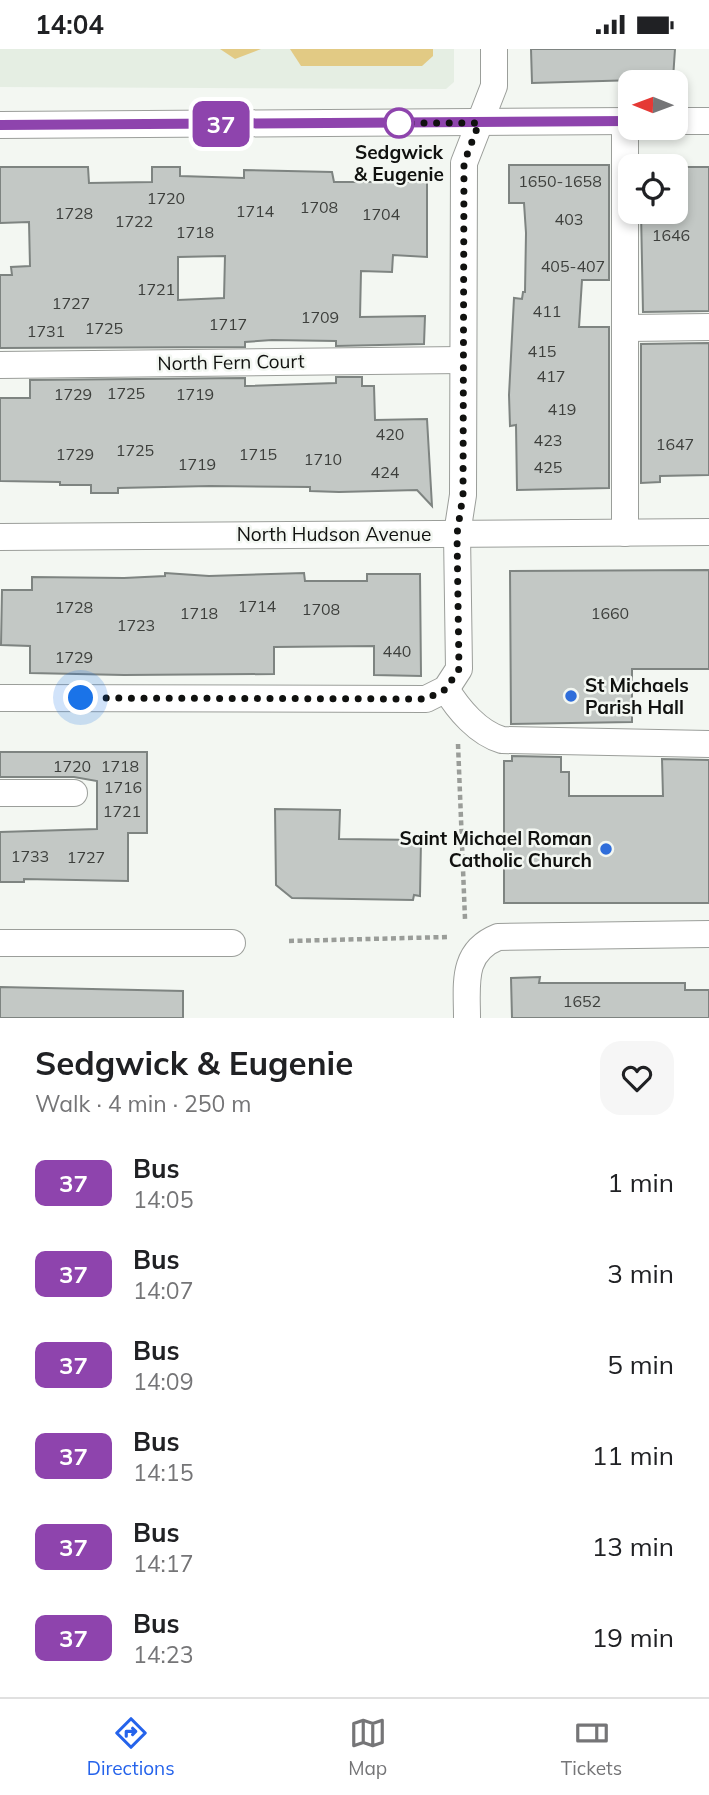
<!DOCTYPE html>
<meta charset="utf-8">
<style>
:root{--surface:#fff;--page:#f6f6f6;--text:#202124;--muted:#757577;--line:#e0e0e0;--accent:#2563eb}
body{margin:0;font-family:Mulish,sans-serif;background:var(--page);color:var(--text);height:100vh;display:flex;flex-direction:column;font-size:26px;white-space:nowrap}
*{box-sizing:border-box;margin:0}
p{font-size:23px;color:var(--muted)}
.icon{flex:none;width:38px;height:38px;fill:none;stroke:currentColor;stroke-width:2;stroke-linecap:round;stroke-linejoin:round}
.map{position:relative;height:969px;overflow:hidden}
.side{display:flex;flex-direction:column;background:var(--surface);flex:1}
.side>*{flex:none}
.badge{padding:0 14px;border-radius:10px;font-size:24px;line-height:46px}
.needle{width:46px;rotate:271deg}
.tools{position:absolute;left:618px;top:21px;display:grid;gap:14px}
.tools a{display:grid;place-items:center;width:70px;height:70px;border-radius:14px;background:var(--surface);box-shadow:0 4px 10px #0003;font-size:35px}
.you{position:absolute;width:35px;height:35px;margin:-18px;border:5px solid #fff;border-radius:50%;background:#1a73e8;box-shadow:0 0 0 10px #1a73e833}
.map>.badge{position:absolute;translate:-50% -50%;box-shadow:0 0 0 4px #fff}
.round{display:grid;place-items:center;flex:none;width:74px;height:74px;border-radius:21px;background:var(--page)}
.head{display:flex;align-items:center;justify-content:space-between;height:119px;padding:0 35px}
h1{font-size:33px;font-weight:700;line-height:52px}
ul{padding:0;list-style:none}
li{display:flex;align-items:center;gap:21px;height:91px;padding:0 35px}
li div{flex:1}
li b{display:block;font-size:26px}
li em{font-style:normal}
li .badge{min-width:77px;font-weight:700;text-align:center}
.status{display:flex;justify-content:space-between;align-items:center;height:49px;padding:0 35px;background:var(--surface);direction:ltr}
.status svg{height:19px;fill:currentColor}
.menu{display:flex;justify-content:space-around;align-items:center;height:98px;border-top:2px solid var(--line);background:var(--surface);font-size:19px;color:var(--muted)}
.menu a{display:grid;justify-items:center;gap:4px}
.menu .active{color:var(--accent)}
.map>svg:first-child{display:block}
</style>
<div class="status"><b>14:04</b><svg viewBox="0 0 49 12"><path d="M0 12V9h3v3zM5 12V6h3v6zM10 12V3h3v9zM15 12V0h3v12zM26 1h20v11H26zM47 4h2v5h-2z"/></svg></div>
<div class="map">
<svg width="709" height="969" viewBox="0 0 709 969">
<rect width="100%" height="100%" fill="#f3f7f2"/>
<polygon fill="#e5eee3" points="0,0 454,0 454,33 446,40 0,38"/>
<g fill="#e2ca84">
<polygon points="220,0 261,0 235,10"/>
<polygon points="290,0 433,0 433,7 422,17 301,17"/>
</g>
<g fill="#c3c8c5" stroke="#7e8481" stroke-width="2" fill-rule="evenodd">
<polygon points="531,0 675,0 673,30 532,34"/>
<polygon points="509,116 609,116 609,231 582,231 579,278 609,278 609,439 517,441 516,376 510,377 509,346 514,249 522,250 523,243 525,243 526,184 524,154 509,154"/>
<path d="M 0,118 L 88,118 L 89,134 L 152,133 L 152,118 L 180,118 L 180,127 L 244,129 L 244,121 L 332,123 L 334,133 L 427,133 L 427,208 L 393,206 L 392,223 L 361,222 L 360,268 L 425,267 L 424,295 L 336,297 L 336,292 L 272,291 L 245,293 L 245,298 L 0,299 L 0,226 L 12,226 L 11,218 L 30,217 L 29,173 L 0,174 ZM 225,207 L 224,249 L 178,251 L 178,208 Z"/>
<polygon points="676,118 709,118 709,262 643,263 641,163 676,163"/>
<polygon points="709,294 709,426 660,427 660,433 641,434 641,295"/>
<polygon points="336,328 362,328 362,337 374,337 375,371 427,370 432,457 417,441 339,443 310,442 310,438 210,437 118,439 118,444 91,444 91,436 60,436 60,433 0,432 0,349 30,349 30,331 245,329 245,337 336,334"/>
<polygon points="709,521 709,620 632,620 632,673 511,675 510,522"/>
<polygon points="165,524 209,527 304,524 305,532 367,532 367,525 420,525 421,627 374,626 374,597 274,598 274,625 124,626 30,624 30,597 1,596 2,541 32,541 32,528 124,529 165,527"/>
<polygon points="0,703 147,703 147,784 128,784 128,832 24,830 24,833 0,833 0,783 97,780 97,732 74,728 0,728"/>
<polygon points="512,707 561,708 561,723 569,723 569,747 663,747 662,710 709,711 709,854 504,854 504,712 512,712"/>
<polygon points="275,760 340,761 339,790 421,791 420,847 414,846 413,851 292,849 276,836"/>
<polygon points="540,928 539,934 685,934 685,941 709,941 709,969 512,969 511,929"/>
<polygon points="0,938 183,942 183,969 0,969"/>
</g>
<g fill="none" stroke-linecap="round" stroke-linejoin="round">
<g stroke="#9b9e9a" stroke-width="28">
<g id="minor">
<polyline points="625,72 625,484"/>
<polyline points="676,72 709,72"/>
<polyline points="0,76 630,72"/>
<polyline points="627,279 709,278"/>
<polyline points="0,316 462,311"/>
<polyline points="0,488 709,483"/>
<path d="M 446,640 C 458,660 478,684 502,691 L 709,695"/>
<polyline points="0,649 426,650 446,640 459,620 457,485 463,446 464,114 494,37 494,0"/>
<polyline points="0,744 74,744"/>
<polyline points="0,894 232,894"/>
<path d="M 467,969 C 467,935 461,903 498,888 L 709,885"/>
</g>
</g>
<g stroke="#9a9d99" stroke-width="4.5" stroke-dasharray="5 3.5" stroke-linecap="butt">
<polyline points="458,695 465,870"/>
<polyline points="289,892 447,888"/>
</g>
<use href="#minor" stroke="#fff" stroke-width="26"/>
</g>
<g fill="none" stroke-linecap="round" stroke-linejoin="round">
<g stroke="#fff" stroke-width="16">
<polyline id="line" points="0,76 630,72"/>
</g>
<use href="#line" stroke="#8e44ad" stroke-width="10"/>
<polyline stroke="#10110f" stroke-width="7" stroke-dasharray="0 12.6" points="81,649 426,650 446,640 459,620 457,485 463,446 464,114 479,74 399,74"/>
</g>
<circle fill="#fff" stroke="#8e44ad" stroke-width="3.5" cx="399" cy="74" r="14"/>
<g fill="#2e6dda" stroke="#f3f7f2" stroke-width="2.5">
<circle cx="571" cy="647" r="7"/>
<circle cx="606" cy="800" r="7"/>
</g>
<g text-anchor="middle" dominant-baseline="central" stroke-width="5" stroke-linejoin="round" paint-order="stroke">
<g font-size="16" fill="#3d3f3c">
<text x="560" y="132">1650-1658</text>
<text x="166" y="149">1720</text>
<text x="319" y="158">1708</text>
<text x="255" y="162">1714</text>
<text x="74" y="164">1728</text>
<text x="381" y="165">1704</text>
<text x="569" y="170">403</text>
<text x="134" y="172">1722</text>
<text x="195" y="183">1718</text>
<text x="671" y="186">1646</text>
<text x="573" y="217">405-407</text>
<text x="156" y="240">1721</text>
<text x="71" y="254">1727</text>
<text x="547" y="262">411</text>
<text x="320" y="268">1709</text>
<text x="228" y="275">1717</text>
<text x="104" y="279">1725</text>
<text x="46" y="282">1731</text>
<text x="542" y="302">415</text>
<text x="551" y="327">417</text>
<text x="126" y="344">1725</text>
<text x="73" y="345">1729</text>
<text x="195" y="345">1719</text>
<text x="562" y="360">419</text>
<text x="390" y="385">420</text>
<text x="548" y="391">423</text>
<text x="675" y="395">1647</text>
<text x="135" y="401">1725</text>
<text x="75" y="405">1729</text>
<text x="258" y="405">1715</text>
<text x="323" y="410">1710</text>
<text x="197" y="415">1719</text>
<text x="548" y="418">425</text>
<text x="385" y="423">424</text>
<text x="257" y="557">1714</text>
<text x="74" y="558">1728</text>
<text x="321" y="560">1708</text>
<text x="199" y="564">1718</text>
<text x="610" y="564">1660</text>
<text x="136" y="576">1723</text>
<text x="397" y="602">440</text>
<text x="74" y="608">1729</text>
<text x="72" y="717">1720</text>
<text x="120" y="717">1718</text>
<text x="123" y="738">1716</text>
<text x="122" y="762">1721</text>
<text x="30" y="807">1733</text>
<text x="86" y="808">1727</text>
<text x="582" y="952">1652</text>
</g>
<g font-size="19" font-weight="bold" fill="#10110f" stroke="#f3f7f2">
<text x="399" y="103">Sedgwick<tspan x="399" dy="22">&amp; Eugenie</tspan></text>
</g>
<g font-size="19" fill="#10110f" stroke="#f3f7f2">
<text transform="translate(231 313) rotate(-1)">North Fern Court</text>
<text x="334" y="485">North Hudson Avenue</text>
</g>
<g font-size="19" font-weight="bold" fill="#10110f" stroke="#f3f7f2" text-anchor="start">
<text x="585" y="636">St Michaels<tspan x="585" dy="22">Parish Hall</tspan></text>
<text x="592" y="789" text-anchor="end">Saint Michael Roman<tspan x="592" dy="22">Catholic Church</tspan></text>
</g>
</g>
</svg>
<div class="tools">
<a><svg class="needle" viewBox="-14 -14 28 28"><path d="M0-13l5 13h-10z" fill="#e53935"/><path d="M0 13l5-13h-10z" fill="#757577"/></svg></a>
<a><svg class="icon" aria-label="locate" viewBox="0 0 24 24"><circle cx="12" cy="12" r="6"/><path d="M12 2v4M12 18v4M2 12h4M18 12h4"/></svg></a>
</div>
<div class="you" style="left:81px;top:649px"></div>
<b class="badge" style="left:221px;top:75px;background:#8e44ad;color:#fff">37</b>
</div>
<section class="side">
<div class="head"><div><h1>Sedgwick &amp; Eugenie</h1><p>Walk · 4 min · 250 m</p></div><a class="round"><svg class="icon" aria-label="heart" viewBox="0 0 24 24"><path d="M12 20l-8-8c-3-5 5-10 8-4 3-6 11-1 8 4z"/></svg></a></div>
<ul>
<li><span class="badge" style="background:#8e44ad;color:#fff">37</span><div><b>Bus</b><p>14:05</p></div><em>1 min</em></li>
<li><span class="badge" style="background:#8e44ad;color:#fff">37</span><div><b>Bus</b><p>14:07</p></div><em>3 min</em></li>
<li><span class="badge" style="background:#8e44ad;color:#fff">37</span><div><b>Bus</b><p>14:09</p></div><em>5 min</em></li>
<li><span class="badge" style="background:#8e44ad;color:#fff">37</span><div><b>Bus</b><p>14:15</p></div><em>11 min</em></li>
<li><span class="badge" style="background:#8e44ad;color:#fff">37</span><div><b>Bus</b><p>14:17</p></div><em>13 min</em></li>
<li><span class="badge" style="background:#8e44ad;color:#fff">37</span><div><b>Bus</b><p>14:23</p></div><em>19 min</em></li>
</ul>
</section>
<nav class="menu">
<a class="active"><svg class="icon" aria-label="directions" viewBox="0 0 24 24"><path d="M12 3l9 9-9 9-9-9zM9 14v-3h6M13 9l2 2-2 2"/></svg>Directions</a>
<a><svg class="icon" aria-label="map" viewBox="0 0 24 24"><path d="M3 6l6-2 6 2 6-2v14l-6 2-6-2-6 2zM9 4v14M15 6v14"/></svg>Map</a>
<a><svg class="icon" aria-label="tickets" viewBox="0 0 24 24"><path d="M3 7h18v10H3zM15 7v10"/></svg>Tickets</a>
</nav>
